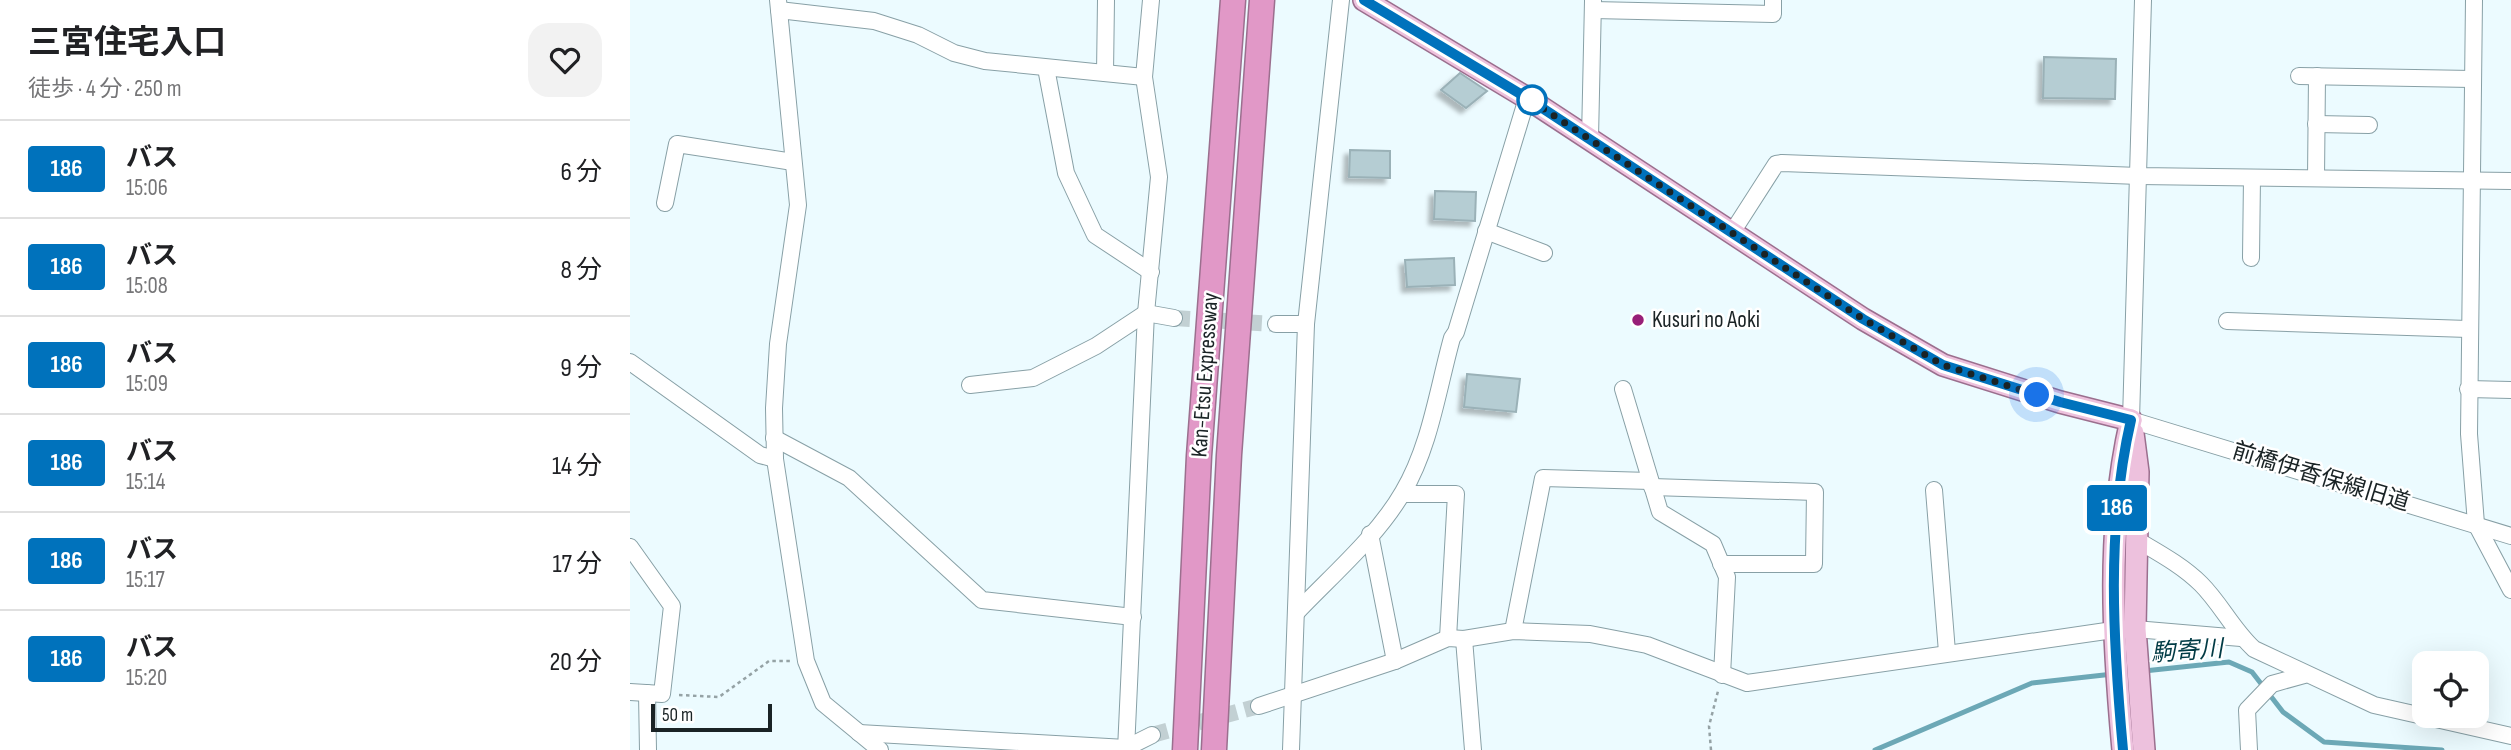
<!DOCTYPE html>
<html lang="ja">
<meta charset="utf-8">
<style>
:root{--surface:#fff;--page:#f2f2f2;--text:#202124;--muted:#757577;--line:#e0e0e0}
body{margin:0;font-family:"Sofia Sans Condensed","Noto Sans JP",sans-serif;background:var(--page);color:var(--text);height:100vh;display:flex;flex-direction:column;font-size:26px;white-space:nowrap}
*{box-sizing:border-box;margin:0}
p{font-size:23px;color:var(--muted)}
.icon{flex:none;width:38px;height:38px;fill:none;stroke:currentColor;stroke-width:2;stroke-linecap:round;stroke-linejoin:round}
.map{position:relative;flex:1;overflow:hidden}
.panel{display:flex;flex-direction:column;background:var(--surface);width:630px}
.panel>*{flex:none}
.badge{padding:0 14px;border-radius:5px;font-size:24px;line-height:46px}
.tools{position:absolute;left:1782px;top:651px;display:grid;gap:14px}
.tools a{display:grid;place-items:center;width:77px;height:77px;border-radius:14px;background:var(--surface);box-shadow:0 7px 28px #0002;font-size:35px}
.scale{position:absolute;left:21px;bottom:18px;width:121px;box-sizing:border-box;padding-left:7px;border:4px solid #1a2325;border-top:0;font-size:19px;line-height:24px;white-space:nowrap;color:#1a2325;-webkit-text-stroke:5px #fff;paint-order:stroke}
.you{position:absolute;width:35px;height:35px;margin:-18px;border:5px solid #fff;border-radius:50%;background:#1a73e8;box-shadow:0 0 0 10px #1a73e833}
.map>.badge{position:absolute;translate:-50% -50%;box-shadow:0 0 0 4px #fff}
.round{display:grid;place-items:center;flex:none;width:74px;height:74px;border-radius:21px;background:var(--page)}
.summary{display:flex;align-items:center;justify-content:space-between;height:119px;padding:0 28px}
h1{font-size:33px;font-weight:700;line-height:52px}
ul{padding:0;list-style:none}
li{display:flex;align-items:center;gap:21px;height:98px;padding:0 28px;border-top:2px solid var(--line)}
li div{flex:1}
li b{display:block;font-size:26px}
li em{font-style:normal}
li .badge{min-width:77px;font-weight:700;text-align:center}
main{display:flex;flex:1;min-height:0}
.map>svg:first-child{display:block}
</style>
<main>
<section class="panel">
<div class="summary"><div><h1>三宮住宅入口</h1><p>徒歩 · 4 分 · 250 m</p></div><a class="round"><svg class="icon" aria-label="heart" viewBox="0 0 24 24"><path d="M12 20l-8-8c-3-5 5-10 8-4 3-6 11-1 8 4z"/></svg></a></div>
<ul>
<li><span class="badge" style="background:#0072bc;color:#fff">186</span><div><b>バス</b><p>15:06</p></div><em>6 分</em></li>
<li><span class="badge" style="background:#0072bc;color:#fff">186</span><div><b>バス</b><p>15:08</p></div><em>8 分</em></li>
<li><span class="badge" style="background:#0072bc;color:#fff">186</span><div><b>バス</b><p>15:09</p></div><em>9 分</em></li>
<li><span class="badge" style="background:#0072bc;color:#fff">186</span><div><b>バス</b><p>15:14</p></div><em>14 分</em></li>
<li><span class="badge" style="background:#0072bc;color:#fff">186</span><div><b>バス</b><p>15:17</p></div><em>17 分</em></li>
<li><span class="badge" style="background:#0072bc;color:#fff">186</span><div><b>バス</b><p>15:20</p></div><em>20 分</em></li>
</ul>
</section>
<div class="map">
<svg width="1881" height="750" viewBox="0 0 1881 750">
<defs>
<filter id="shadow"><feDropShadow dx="-5" dy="5" stdDeviation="2" flood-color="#0004"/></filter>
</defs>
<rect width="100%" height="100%" fill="#ecfbff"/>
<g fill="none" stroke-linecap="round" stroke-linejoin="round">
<g stroke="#6ca8b6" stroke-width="5">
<polyline points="1514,671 1599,662 1622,672 1653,712 1694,742 1812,750"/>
<polyline points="1245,750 1402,683 1483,674"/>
</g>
</g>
<g fill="#b5cdd3" stroke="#9ab1b7" stroke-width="2" filter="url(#shadow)">
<polygon points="1414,57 1486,59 1485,99 1413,98"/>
<polygon points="830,73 857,91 836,108 811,90"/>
<polygon points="720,150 760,151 760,178 719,177"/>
<polygon points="805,191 846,192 845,221 804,219"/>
<polygon points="824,258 825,285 777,287 775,260"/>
<polygon points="837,374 890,379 886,412 834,407"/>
</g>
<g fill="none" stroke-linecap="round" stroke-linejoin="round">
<g stroke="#c2d0d3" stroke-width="16" stroke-dasharray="16 8" stroke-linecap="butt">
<polyline points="544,318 646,324"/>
<polyline points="522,735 629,706"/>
</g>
<g stroke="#88a0a6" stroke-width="18">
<g id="minor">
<polyline points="148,0 168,205 148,344 144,408 145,459 176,661 193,703 250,750"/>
<polyline points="1513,0 1501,420 1881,536"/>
<polyline points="1844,0 1839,434 1846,524 1881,590"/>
<polyline points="149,10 244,21 288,35 324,53 355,61 514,77"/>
<polyline points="963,10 1143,14 1143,0"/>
<polyline points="416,68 436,173 465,235 521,272"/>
<polyline points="475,73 476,0"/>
<polyline points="1669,76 1842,79"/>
<polyline points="1686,124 1739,125"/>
<polyline points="960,138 963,1"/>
<polyline points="1686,178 1687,76"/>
<polyline points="35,203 47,144 163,162"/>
<polyline points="856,231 914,253"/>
<polyline points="1103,231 1146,164 1152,163 1509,176 1881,181"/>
<polyline points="1621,258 1622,178"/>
<polyline points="1597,321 1838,329"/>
<polyline points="646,324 676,324"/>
<polyline points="0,362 130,455 145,459"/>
<polyline points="340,385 403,378 466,346 516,313 544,318"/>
<polyline points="993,389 1030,512 1083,544 1097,577 1092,675"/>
<polyline points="1838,389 1881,390"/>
<polyline points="144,438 219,478 352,600 503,617"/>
<polyline points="1022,487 1185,492 1184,564 1091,564"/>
<polyline points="1304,490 1317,652"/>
<polyline points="773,494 826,494 818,638"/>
<polyline points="740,534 765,661"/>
<path d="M 1507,540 C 1529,553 1553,566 1571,584 C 1591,604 1603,630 1624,649 L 1744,705 L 1881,736"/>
<polyline points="0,547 42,606 32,694 0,692"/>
<path d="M 666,613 C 702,575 747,537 773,492 C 800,447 808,388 822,338 L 826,332 L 897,98"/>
<polyline points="883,631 913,478 1020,481"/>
<polyline points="834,639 843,750"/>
<polyline points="17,693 18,750"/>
<polyline points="629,706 765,661 818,638 834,639 883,631 960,634 1017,645 1117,683 1483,630 1505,629 1611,638"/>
<polyline points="229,733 496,748 522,735"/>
<polyline points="496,750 516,313 529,177 514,77 521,0"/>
<polyline points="661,750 676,324 711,0"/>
<polyline points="1619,750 1617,710 1642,684 1674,675"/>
</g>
</g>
<g stroke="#9b6f8e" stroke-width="24">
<g id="major">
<polyline points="734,0 897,98 1233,319 1313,365 1430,402 1501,420"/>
<polyline points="1503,433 1508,472 1505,629 1514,750"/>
<path d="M 1493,750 C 1483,641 1476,528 1501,420"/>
</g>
</g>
<g stroke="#9b6f8e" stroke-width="27">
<g id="highway">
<polyline points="555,750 569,456 603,0"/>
<polyline points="584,750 599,455 632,0"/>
</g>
</g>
<g stroke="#95a2a5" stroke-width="2.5" stroke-dasharray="3.5 3.5" stroke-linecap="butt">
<polyline points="49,695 89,697 139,661 160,661"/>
<polyline points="1081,750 1079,726 1088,691"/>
</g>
<use href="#minor" stroke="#fff" stroke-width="16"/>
<use href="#major" stroke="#edc1dd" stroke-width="21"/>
<use href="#highway" stroke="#e198c7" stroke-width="24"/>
</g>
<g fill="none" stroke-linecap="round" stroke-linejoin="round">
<g stroke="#fff" stroke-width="16">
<path id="line" d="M 734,0 L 897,98 L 1233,319 L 1313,365 L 1430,402 L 1501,420 C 1476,528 1483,641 1493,750"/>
</g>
<use href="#line" stroke="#0072bc" stroke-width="10"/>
<polyline stroke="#1a2325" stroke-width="7" stroke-dasharray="0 12.6" points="902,100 897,98 1233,319 1313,365 1407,395"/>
</g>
<circle fill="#fff" stroke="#0072bc" stroke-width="3.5" cx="902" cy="100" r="14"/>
<circle fill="#981f78" stroke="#fff" stroke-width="2.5" cx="1008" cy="320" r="7"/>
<g text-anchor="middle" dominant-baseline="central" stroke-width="5" stroke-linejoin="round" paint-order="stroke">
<g font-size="23" fill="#1a2325" stroke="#fff" text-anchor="start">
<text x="1022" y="320">Kusuri no Aoki</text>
</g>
<g font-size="23" fill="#1a2325" stroke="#fff">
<text transform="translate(575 375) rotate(-86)">Kan-Etsu Expressway</text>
<text transform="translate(1691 477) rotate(17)">前橋伊香保線旧道</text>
</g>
<g font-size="24" font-style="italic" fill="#003b45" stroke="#fff">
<text transform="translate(1557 651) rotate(-4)">駒寄川</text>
</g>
</g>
</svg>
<div class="tools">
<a><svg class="icon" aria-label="locate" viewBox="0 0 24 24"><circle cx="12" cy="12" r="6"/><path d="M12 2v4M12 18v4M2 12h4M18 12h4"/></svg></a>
</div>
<div class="scale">50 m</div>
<div class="you" style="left:1407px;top:395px"></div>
<b class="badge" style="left:1487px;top:508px;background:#0072bc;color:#fff">186</b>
</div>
</main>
